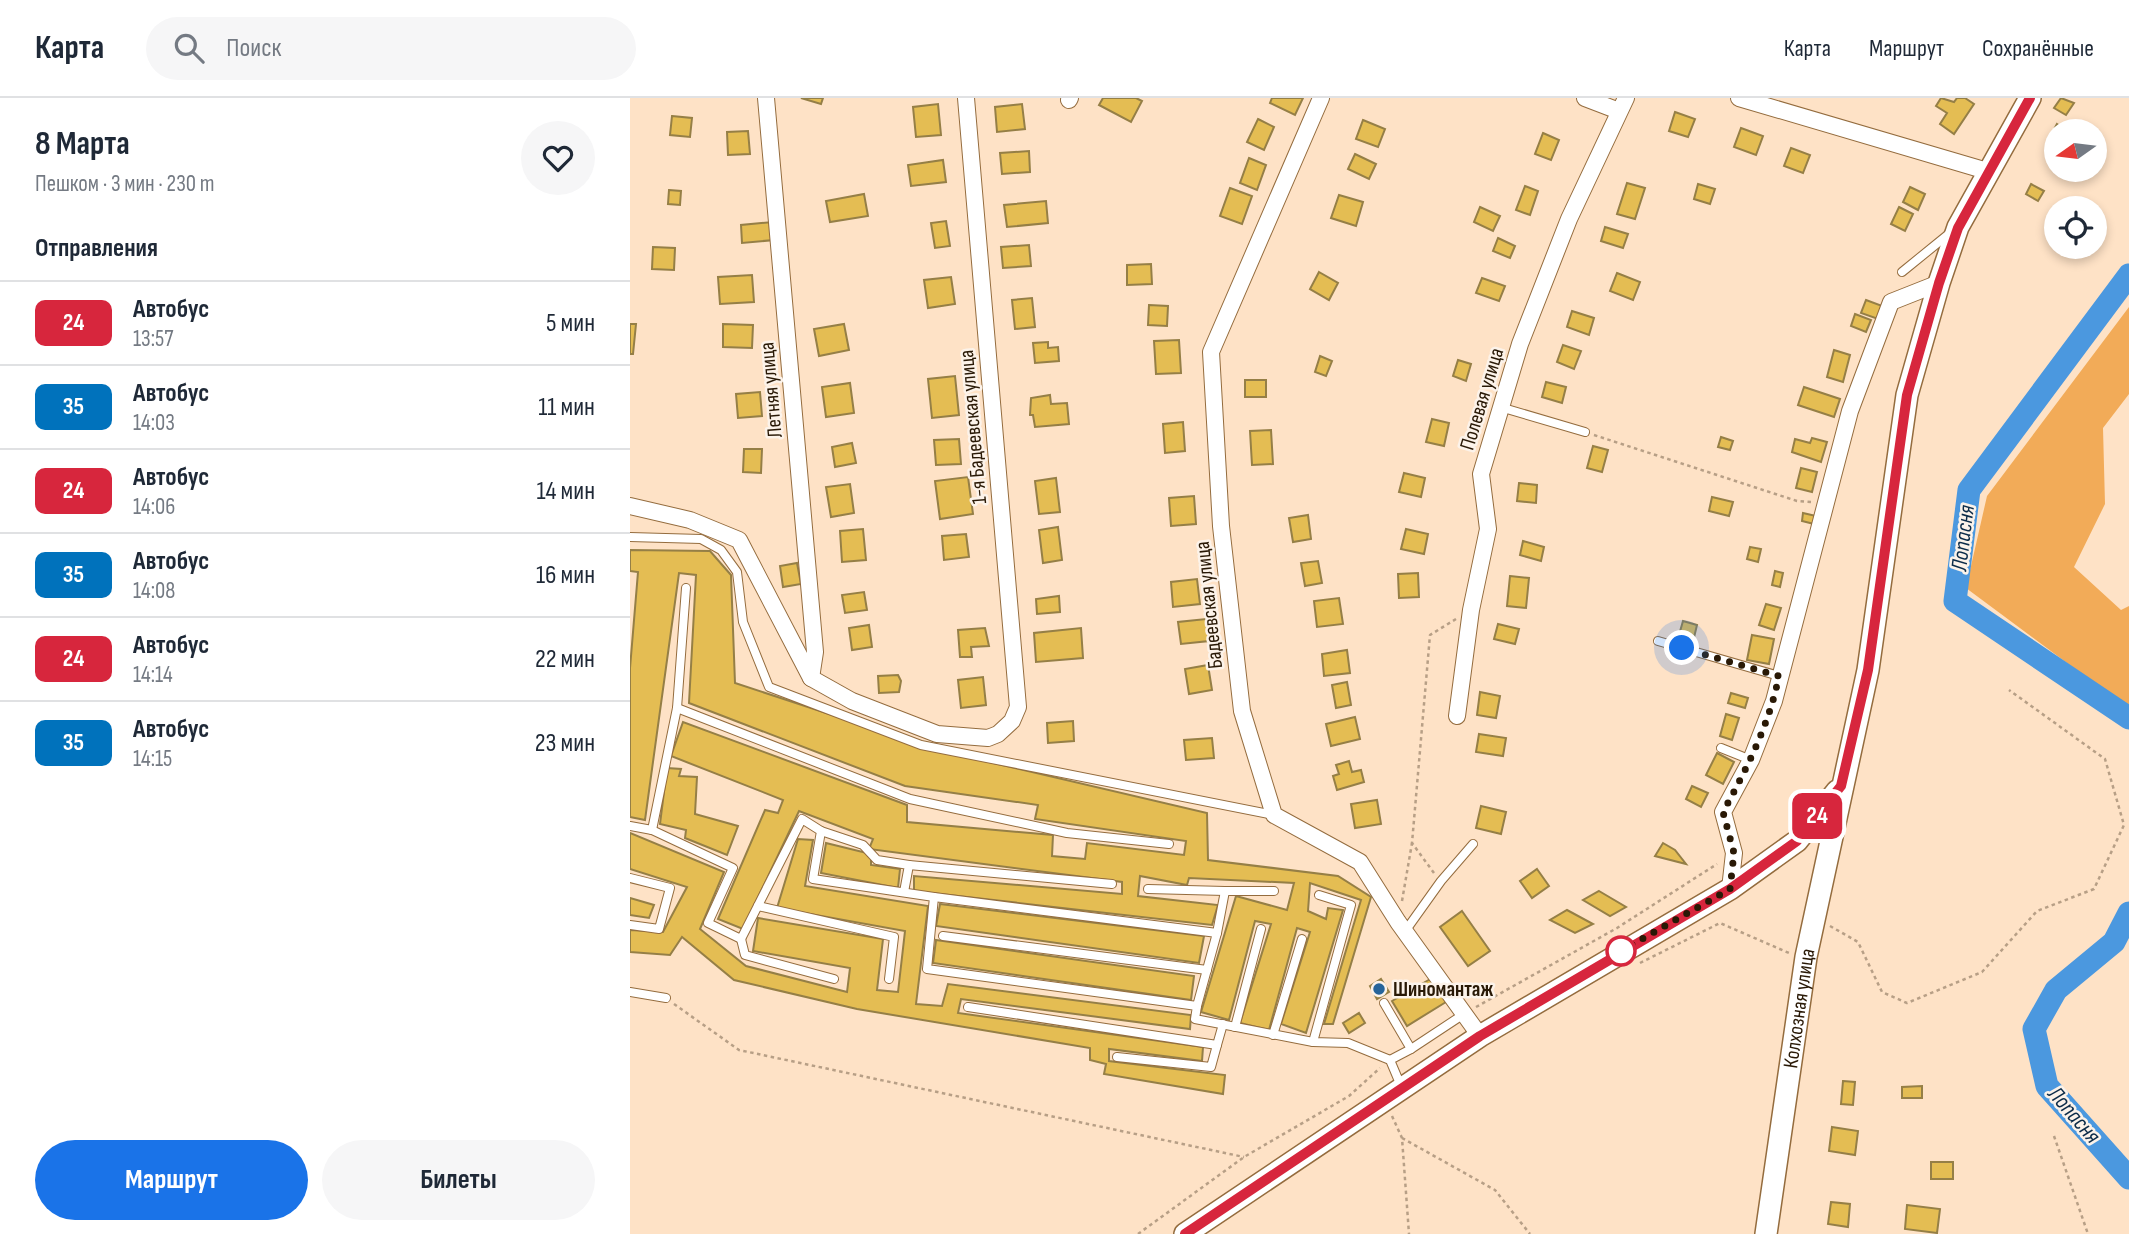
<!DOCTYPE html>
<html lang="ru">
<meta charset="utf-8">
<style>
:root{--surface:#fff;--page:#f6f6f7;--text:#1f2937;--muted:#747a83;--line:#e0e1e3;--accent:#1a73e8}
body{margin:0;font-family:"Sofia Sans Condensed",sans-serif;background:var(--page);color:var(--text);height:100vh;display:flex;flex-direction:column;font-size:26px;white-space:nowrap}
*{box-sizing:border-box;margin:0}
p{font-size:23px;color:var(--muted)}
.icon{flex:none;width:38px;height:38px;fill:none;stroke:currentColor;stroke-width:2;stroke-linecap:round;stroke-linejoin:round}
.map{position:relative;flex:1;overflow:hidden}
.drawer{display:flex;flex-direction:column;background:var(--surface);width:630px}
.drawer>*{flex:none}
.badge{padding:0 14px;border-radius:10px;font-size:24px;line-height:46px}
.needle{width:46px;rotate:256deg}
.tools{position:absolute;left:1414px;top:21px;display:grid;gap:14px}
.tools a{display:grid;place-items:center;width:63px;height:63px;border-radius:50%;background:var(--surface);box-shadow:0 4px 10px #0003;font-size:35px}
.you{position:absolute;width:35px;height:35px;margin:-18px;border:5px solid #fff;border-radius:50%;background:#1a73e8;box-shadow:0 0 0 10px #1a73e833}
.map>.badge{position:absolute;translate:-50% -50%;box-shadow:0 0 0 4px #fff}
h2{padding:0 35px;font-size:26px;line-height:63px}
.round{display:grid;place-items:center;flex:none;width:74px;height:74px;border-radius:37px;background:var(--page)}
.overview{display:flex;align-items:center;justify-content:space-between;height:119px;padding:0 35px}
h1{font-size:33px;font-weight:700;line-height:52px}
.action{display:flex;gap:14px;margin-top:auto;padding:14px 35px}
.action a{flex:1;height:80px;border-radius:42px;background:var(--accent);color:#fff;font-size:28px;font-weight:700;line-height:80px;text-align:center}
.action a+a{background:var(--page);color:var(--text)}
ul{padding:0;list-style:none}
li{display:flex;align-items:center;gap:21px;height:84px;padding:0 35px;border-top:2px solid var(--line)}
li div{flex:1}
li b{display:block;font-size:26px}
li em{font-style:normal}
li .badge{min-width:77px;font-weight:700;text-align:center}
header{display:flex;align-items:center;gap:42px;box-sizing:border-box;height:98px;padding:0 35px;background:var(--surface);border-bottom:2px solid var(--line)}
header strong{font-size:33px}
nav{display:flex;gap:38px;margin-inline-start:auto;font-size:24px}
.search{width:490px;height:63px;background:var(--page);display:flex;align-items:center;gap:18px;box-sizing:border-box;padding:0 24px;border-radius:38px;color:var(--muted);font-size:26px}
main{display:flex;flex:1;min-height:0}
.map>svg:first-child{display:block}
</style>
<header>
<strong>Карта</strong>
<div class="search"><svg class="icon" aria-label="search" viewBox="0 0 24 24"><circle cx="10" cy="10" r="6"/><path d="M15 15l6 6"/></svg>Поиск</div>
<nav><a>Карта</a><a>Маршрут</a><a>Сохранённые</a></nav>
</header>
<main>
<section class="drawer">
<div class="overview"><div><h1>8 Марта</h1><p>Пешком · 3 мин · 230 m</p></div><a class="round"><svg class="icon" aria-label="heart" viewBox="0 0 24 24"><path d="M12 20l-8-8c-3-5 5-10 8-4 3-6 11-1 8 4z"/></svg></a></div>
<h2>Отправления</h2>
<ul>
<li><span class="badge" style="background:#d7263d;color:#fff">24</span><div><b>Автобус</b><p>13:57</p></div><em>5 мин</em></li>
<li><span class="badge" style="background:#0072bc;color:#fff">35</span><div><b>Автобус</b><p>14:03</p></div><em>11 мин</em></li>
<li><span class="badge" style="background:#d7263d;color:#fff">24</span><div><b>Автобус</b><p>14:06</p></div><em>14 мин</em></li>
<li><span class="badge" style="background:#0072bc;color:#fff">35</span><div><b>Автобус</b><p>14:08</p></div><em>16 мин</em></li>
<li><span class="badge" style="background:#d7263d;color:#fff">24</span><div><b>Автобус</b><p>14:14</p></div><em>22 мин</em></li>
<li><span class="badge" style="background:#0072bc;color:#fff">35</span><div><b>Автобус</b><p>14:15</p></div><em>23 мин</em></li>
</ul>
<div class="action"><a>Маршрут</a><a>Билеты</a></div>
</section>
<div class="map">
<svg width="1499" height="1136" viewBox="0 0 1499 1136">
<rect width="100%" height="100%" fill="#fee2c6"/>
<polygon fill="#f2ab58" points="1499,209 1499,296 1473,330 1475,406 1444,469 1491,512 1499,508 1499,611 1336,490 1357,398"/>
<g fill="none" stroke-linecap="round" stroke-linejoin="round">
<g stroke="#4b98df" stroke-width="23">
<polyline points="1499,177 1339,392 1325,503 1499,620"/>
<polyline points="1499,815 1484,844 1426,892 1404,931 1417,988 1499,1080"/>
</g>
</g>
<g fill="#e4bd53" stroke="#957f46" stroke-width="2">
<polygon points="171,0 193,0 191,6"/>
<polygon points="473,0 506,0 512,3 501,24 469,7"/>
<polygon points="642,0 673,0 665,17 640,5"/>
<polygon points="1311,0 1324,4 1327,0 1335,0 1344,6 1324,36 1310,26 1317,15 1306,8"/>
<polygon points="1431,0 1444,5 1436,17 1424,10"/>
<polygon points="308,6 311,37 286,39 283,9"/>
<polygon points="392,6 395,31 367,34 365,9"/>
<polygon points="1045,14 1065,21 1058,39 1039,33"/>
<polygon points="42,18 62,20 60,39 40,37"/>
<polygon points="628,21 644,29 634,52 617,44"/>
<polygon points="733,22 755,31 748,49 726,41"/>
<polygon points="1427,26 1439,33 1426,33 1426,43 1420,39"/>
<polygon points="1111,30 1133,38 1126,57 1104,49"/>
<polygon points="118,33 120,56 98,57 97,34"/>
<polygon points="913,35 929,42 921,62 905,56"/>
<polygon points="1161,50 1180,57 1173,75 1154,68"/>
<polygon points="399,53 400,74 372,76 370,55"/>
<polygon points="725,56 746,66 739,81 718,71"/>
<polygon points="619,60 636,67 627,92 610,85"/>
<polygon points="313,62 316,84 281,88 278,67"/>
<polygon points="997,85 1015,90 1005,121 987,116"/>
<polygon points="1068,86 1085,91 1080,106 1064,101"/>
<polygon points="1401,86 1414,93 1408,103 1396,96"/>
<polygon points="895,88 908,93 900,117 886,112"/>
<polygon points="1280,89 1295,96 1288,112 1273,104"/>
<polygon points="600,90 622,98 612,126 590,118"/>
<polygon points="39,92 51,93 50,107 38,106"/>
<polygon points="234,96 238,118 200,124 196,103"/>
<polygon points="709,97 733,104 726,128 701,120"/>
<polygon points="416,103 418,125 377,129 374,107"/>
<polygon points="850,109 870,118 863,133 844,124"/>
<polygon points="1269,109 1283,116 1275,133 1261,126"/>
<polygon points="316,123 320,148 305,150 301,125"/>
<polygon points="143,124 144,142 112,145 111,127"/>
<polygon points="975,129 998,136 993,150 971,143"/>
<polygon points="868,140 885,148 880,160 863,153"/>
<polygon points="399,147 401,168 373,170 371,149"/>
<polygon points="23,149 45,150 44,172 22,171"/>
<polygon points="521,166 522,186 497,187 497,167"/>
<polygon points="689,174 708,185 699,202 680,191"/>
<polygon points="987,175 1010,184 1003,202 980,193"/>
<polygon points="122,177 124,204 90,206 88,179"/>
<polygon points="321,179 325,206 298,210 294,182"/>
<polygon points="852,180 875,188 869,203 846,195"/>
<polygon points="402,200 405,229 385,231 382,202"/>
<polygon points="1236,202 1255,209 1251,222 1231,215"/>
<polygon points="519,207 538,208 537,228 518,227"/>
<polygon points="942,213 964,220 959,237 937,229"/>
<polygon points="1225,216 1241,222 1236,234 1221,228"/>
<polygon points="0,226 6,226 3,256 0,256"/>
<polygon points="93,226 123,227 122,250 93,249"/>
<polygon points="214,226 219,252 189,258 184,231"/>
<polygon points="549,242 551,275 526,276 524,243"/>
<polygon points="418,244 418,250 428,249 429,263 405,265 403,245"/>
<polygon points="933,247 951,253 944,271 927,264"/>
<polygon points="1204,252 1220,257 1213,284 1197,279"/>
<polygon points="690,258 702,263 696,278 685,274"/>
<polygon points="828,262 841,266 836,283 823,278"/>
<polygon points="325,278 329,317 302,320 298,281"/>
<rect x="615" y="282" width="21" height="17"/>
<polygon points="916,284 936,289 932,305 912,299"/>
<polygon points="220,285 224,315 196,319 192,289"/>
<polygon points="1174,289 1210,301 1204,319 1168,307"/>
<polygon points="130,294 132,318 108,320 106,296"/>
<polygon points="420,297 421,306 437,305 439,326 405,329 403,317 400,317 401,300"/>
<polygon points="802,321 819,325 814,348 796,344"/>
<polygon points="553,324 555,353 535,355 533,326"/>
<polygon points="641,332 643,366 622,367 620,333"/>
<polygon points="1091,339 1103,343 1100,352 1088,349"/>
<polygon points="1182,340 1197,344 1191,364 1162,354 1165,341 1180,345"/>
<polygon points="329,341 331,366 306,367 304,342"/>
<polygon points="222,345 226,365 205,369 202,349"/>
<polygon points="963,348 978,352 972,374 957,370"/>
<polygon points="114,351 132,351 131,375 113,374"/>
<polygon points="1171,370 1187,374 1182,394 1166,390"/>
<polygon points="774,375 795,380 791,399 769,394"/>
<polygon points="338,379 343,416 310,421 305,383"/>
<polygon points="426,380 430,414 409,416 405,383"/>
<polygon points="889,385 907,387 906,405 887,403"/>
<polygon points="220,386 224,415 201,419 196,389"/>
<polygon points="564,398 566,426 541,428 539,400"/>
<polygon points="1082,399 1103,404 1099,418 1079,413"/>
<polygon points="1173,415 1186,418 1184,426 1172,423"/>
<polygon points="678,417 681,441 663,444 659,420"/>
<polygon points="428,429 432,462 413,465 409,432"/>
<polygon points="233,431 236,462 212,464 210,433"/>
<polygon points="776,431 798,436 794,456 771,451"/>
<polygon points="336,436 339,459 314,462 312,438"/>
<polygon points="893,443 914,449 911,463 890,457"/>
<polygon points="1120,449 1131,451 1128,464 1117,461"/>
<polygon points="0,452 80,453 101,477 105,585 312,653 577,715 578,762 708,778 741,799 703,926 694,926 731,802 680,785 678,813 696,821 698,810 713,812 676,935 651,926 680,834 667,830 639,932 610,925 641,826 625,823 599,922 571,914 606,798 657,812 664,785 559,780 557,787 510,778 508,798 588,807 582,827 284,793 284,778 492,796 492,784 239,751 243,741 169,713 113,831 88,821 135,712 148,715 153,702 41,658 53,624 277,707 277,724 423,737 422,758 455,761 457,745 554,757 556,743 405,721 408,707 275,688 59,605 66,477 49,475 15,722 0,719 0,570 8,474 0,473"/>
<polygon points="688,463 692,485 675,488 671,465"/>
<polygon points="167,465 171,486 153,489 150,468"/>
<polygon points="1145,473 1153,475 1150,489 1142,487"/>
<polygon points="788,475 789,499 769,500 768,476"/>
<polygon points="880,478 899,480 896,510 877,508"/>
<polygon points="567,481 570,506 543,509 541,484"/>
<polygon points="234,494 237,512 215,515 212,497"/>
<polygon points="429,498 430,514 407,516 406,501"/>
<polygon points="709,500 713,526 687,529 684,503"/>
<polygon points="1136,506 1151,510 1144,532 1129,527"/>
<polygon points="576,521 579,543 551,546 548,524"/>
<polygon points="1053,523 1067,527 1062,548 1047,544"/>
<polygon points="868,526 889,531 885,546 864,541"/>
<polygon points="239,527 242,549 222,552 219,530"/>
<polygon points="355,530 359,548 341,549 342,559 330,559 328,532"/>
<polygon points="451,530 453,560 406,564 404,535"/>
<polygon points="1122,537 1144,541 1139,566 1117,562"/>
<polygon points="717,552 720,575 694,578 692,556"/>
<polygon points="578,567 582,592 559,596 555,571"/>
<polygon points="268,577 271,583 269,594 249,595 248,578"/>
<polygon points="353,579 356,607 331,610 328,582"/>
<polygon points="717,584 721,607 706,610 702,587"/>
<polygon points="850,594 870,598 866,620 847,617"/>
<polygon points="1101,595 1118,600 1115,610 1098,605"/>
<polygon points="1096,616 1109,620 1102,642 1090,638"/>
<polygon points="725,619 730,641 701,648 696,626"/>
<polygon points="443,623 444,643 418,645 417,625"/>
<polygon points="849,636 876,640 873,658 846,654"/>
<polygon points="582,640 584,660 556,662 554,642"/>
<polygon points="1087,655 1104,664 1093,686 1076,677"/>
<polygon points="719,663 722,674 731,672 734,684 707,692 703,678 709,676 706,667"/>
<polygon points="37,670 51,671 49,678 67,679 65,716 108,728 97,757 55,740 56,732 30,726"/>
<polygon points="1062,688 1078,695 1071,709 1056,701"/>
<polygon points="747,702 751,726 725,730 721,706"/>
<polygon points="851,708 876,714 871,736 846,730"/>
<polygon points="0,735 94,774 70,831 116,868 217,894 220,870 123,853 128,820 253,841 247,892 268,894 275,833 147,810 168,741 183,742 175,788 298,808 286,906 312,908 318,886 561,917 560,931 331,901 328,915 573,949 572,963 479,951 479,963 595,977 593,996 474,976 476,966 460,962 460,950 227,911 104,882 52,839 40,857 0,854 0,832 33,834 57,789 0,771"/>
<polygon points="196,745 241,756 241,767 270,771 268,790 191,775"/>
<polygon points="1033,745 1045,752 1056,766 1025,758"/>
<polygon points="907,771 919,788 902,800 890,783"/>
<polygon points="969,793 996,809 980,818 953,802"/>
<polygon points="0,800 24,807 19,820 0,817"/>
<polygon points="310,806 574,838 569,865 306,828"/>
<polygon points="937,812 963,826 945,835 920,822"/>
<polygon points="832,813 860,853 838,868 810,829"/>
<polygon points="306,842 564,878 561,902 303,865"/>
<polygon points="802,880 816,904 777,928 762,903"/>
<polygon points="751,881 759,894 747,901 740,888"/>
<polygon points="729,915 735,925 719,935 713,925"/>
<polygon points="1213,983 1225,984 1223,1007 1211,1006"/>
<polygon points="1292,988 1292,1000 1272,1000 1272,989"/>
<polygon points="1202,1029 1228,1033 1225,1057 1199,1053"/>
<rect x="1301" y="1064" width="22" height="17"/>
<polygon points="1201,1104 1220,1106 1218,1129 1198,1126"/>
<polygon points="1277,1107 1310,1111 1307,1135 1275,1131"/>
</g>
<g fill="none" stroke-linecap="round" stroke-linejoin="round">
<g stroke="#946c3e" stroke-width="10">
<g id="lane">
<polyline points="1272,174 1320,135"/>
<polyline points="870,309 955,334"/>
<polyline points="0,439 71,441 91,452 107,474 113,524 139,589 291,647 644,717"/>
<polyline points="1028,543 1149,578"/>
<polyline points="47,610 280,701 437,735 539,746"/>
<polyline points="1091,650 1121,662"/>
<polyline points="0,728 22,732 103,770 78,825 111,841 172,721 191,733 183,781 304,799 297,871 567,908 565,921 683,944 718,945 760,962 771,988"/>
<polyline points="22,732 47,610 56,490"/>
<polyline points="191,733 233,747 247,762 279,767 274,794"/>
<polyline points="279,767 482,786"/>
<polyline points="0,780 40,790 29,831 0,827"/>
<polyline points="518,791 595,793"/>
<polyline points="304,799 587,835 567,908"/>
<polyline points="128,808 264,839 259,881"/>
<polyline points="776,832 811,783 843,746"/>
<polyline points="587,835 595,793 644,793"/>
<polyline points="313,838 577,872"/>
<polyline points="111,841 115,857 204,881"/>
<polyline points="0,894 36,900"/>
<polyline points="754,905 781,951"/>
<polyline points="338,909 587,947 593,926"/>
<polyline points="605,929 631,831"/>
<polyline points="643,937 672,841"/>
<polyline points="683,944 721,807 689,797"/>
<polyline points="487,959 581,969 587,947"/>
<polyline points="760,962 781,951 834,916"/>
</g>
</g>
<g stroke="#946c3e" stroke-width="18">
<g id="street">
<polyline points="136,0 185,554 181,580"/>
<polyline points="691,0 581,254 591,428 612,613 644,717 730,764 768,824 850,938"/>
<polyline points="955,0 989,13"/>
<polyline points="1109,0 1357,73"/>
<polyline points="439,2 440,0"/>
<polyline points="0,408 60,422 109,442 181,580 222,603 307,636 358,640 368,636 382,623 388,609 336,0"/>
<polyline points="827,618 841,512 858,431 851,376 890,246 939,121 996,0"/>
<polyline points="1100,791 1104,755 1093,714 1121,662 1144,603 1220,313 1261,204 1309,185"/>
</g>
</g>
<g stroke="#946c3e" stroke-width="24">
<g id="secondary">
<polyline points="555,1136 850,938 1100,791 1167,743 1207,693"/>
<path id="s1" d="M 1136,1136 L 1176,859 L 1238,572 L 1277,297 L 1309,185 L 1328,129 L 1400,0"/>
</g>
</g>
<g stroke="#b79f86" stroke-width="2.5" stroke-dasharray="3.5 3.5" stroke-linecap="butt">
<polyline points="964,337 1167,403 1181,404"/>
<polyline points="804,775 782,745 800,537 826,521"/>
<polyline points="772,803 782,745"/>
<polyline points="1200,828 1228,844 1252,894 1277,905 1352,874 1407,813 1464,791 1494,727 1475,661 1379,592"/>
<polyline points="1010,865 1090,825 1159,855"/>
<polyline points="44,906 109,952 614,1059"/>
<polyline points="846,909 987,830 1087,766"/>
<polyline points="762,1018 772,1040 779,1136"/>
<polyline points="1424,1038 1458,1136"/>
<polyline points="772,1040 865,1092 900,1136"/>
<polyline points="508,1136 614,1059 719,998 750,970"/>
</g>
<use href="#lane" stroke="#fff" stroke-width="8"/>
<use href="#street" stroke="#fff" stroke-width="16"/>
<use href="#secondary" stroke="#fff" stroke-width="21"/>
</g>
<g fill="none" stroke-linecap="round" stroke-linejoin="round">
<g stroke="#fff" stroke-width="16">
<polyline id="line" points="555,1136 850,938 1100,791 1167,743 1211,688 1238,572 1277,297 1309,185 1328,130 1400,0"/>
</g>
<use href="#line" stroke="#d7263d" stroke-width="10"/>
<path stroke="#291906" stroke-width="7" stroke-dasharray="0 12.6" d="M 991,853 L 1100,791 L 1104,755 L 1093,714 C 1117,670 1139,627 1149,578 L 1052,550"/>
</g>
<circle fill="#fff" stroke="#d7263d" stroke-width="3.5" cx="991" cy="853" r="14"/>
<circle fill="#26649a" stroke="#fcf3ea" stroke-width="2.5" cx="749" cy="891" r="7"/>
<g text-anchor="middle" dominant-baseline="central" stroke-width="5" stroke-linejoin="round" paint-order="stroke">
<g font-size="21" fill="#291906" stroke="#fcf3ea">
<text transform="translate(141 292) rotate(-95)">Летняя улица</text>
<text transform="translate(852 301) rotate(-73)">Полевая улица</text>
<text transform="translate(343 329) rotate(-95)">1-я Бадеевская улица</text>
<text transform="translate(579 507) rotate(-96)">Бадеевская улица</text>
<text stroke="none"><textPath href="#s1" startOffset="228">Колхозная улица</textPath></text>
</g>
<g font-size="21" font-weight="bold" fill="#291906" stroke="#fcf3ea" text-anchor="start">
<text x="763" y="891">Шиномантаж</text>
</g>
<g font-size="23" font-style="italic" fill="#0c2c49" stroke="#fcf3ea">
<text transform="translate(1333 440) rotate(-83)">Лопасня</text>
<text transform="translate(1444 1017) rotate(49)">Лопасня</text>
</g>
</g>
</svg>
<div class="tools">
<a><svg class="needle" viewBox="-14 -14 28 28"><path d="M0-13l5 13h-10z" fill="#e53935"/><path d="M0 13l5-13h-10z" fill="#747a83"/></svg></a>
<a><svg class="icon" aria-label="locate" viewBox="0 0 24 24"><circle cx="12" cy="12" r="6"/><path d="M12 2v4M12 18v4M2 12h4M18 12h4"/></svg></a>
</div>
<div class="you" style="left:1052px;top:550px"></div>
<b class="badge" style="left:1187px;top:718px;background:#d7263d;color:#fff">24</b>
</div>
</main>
